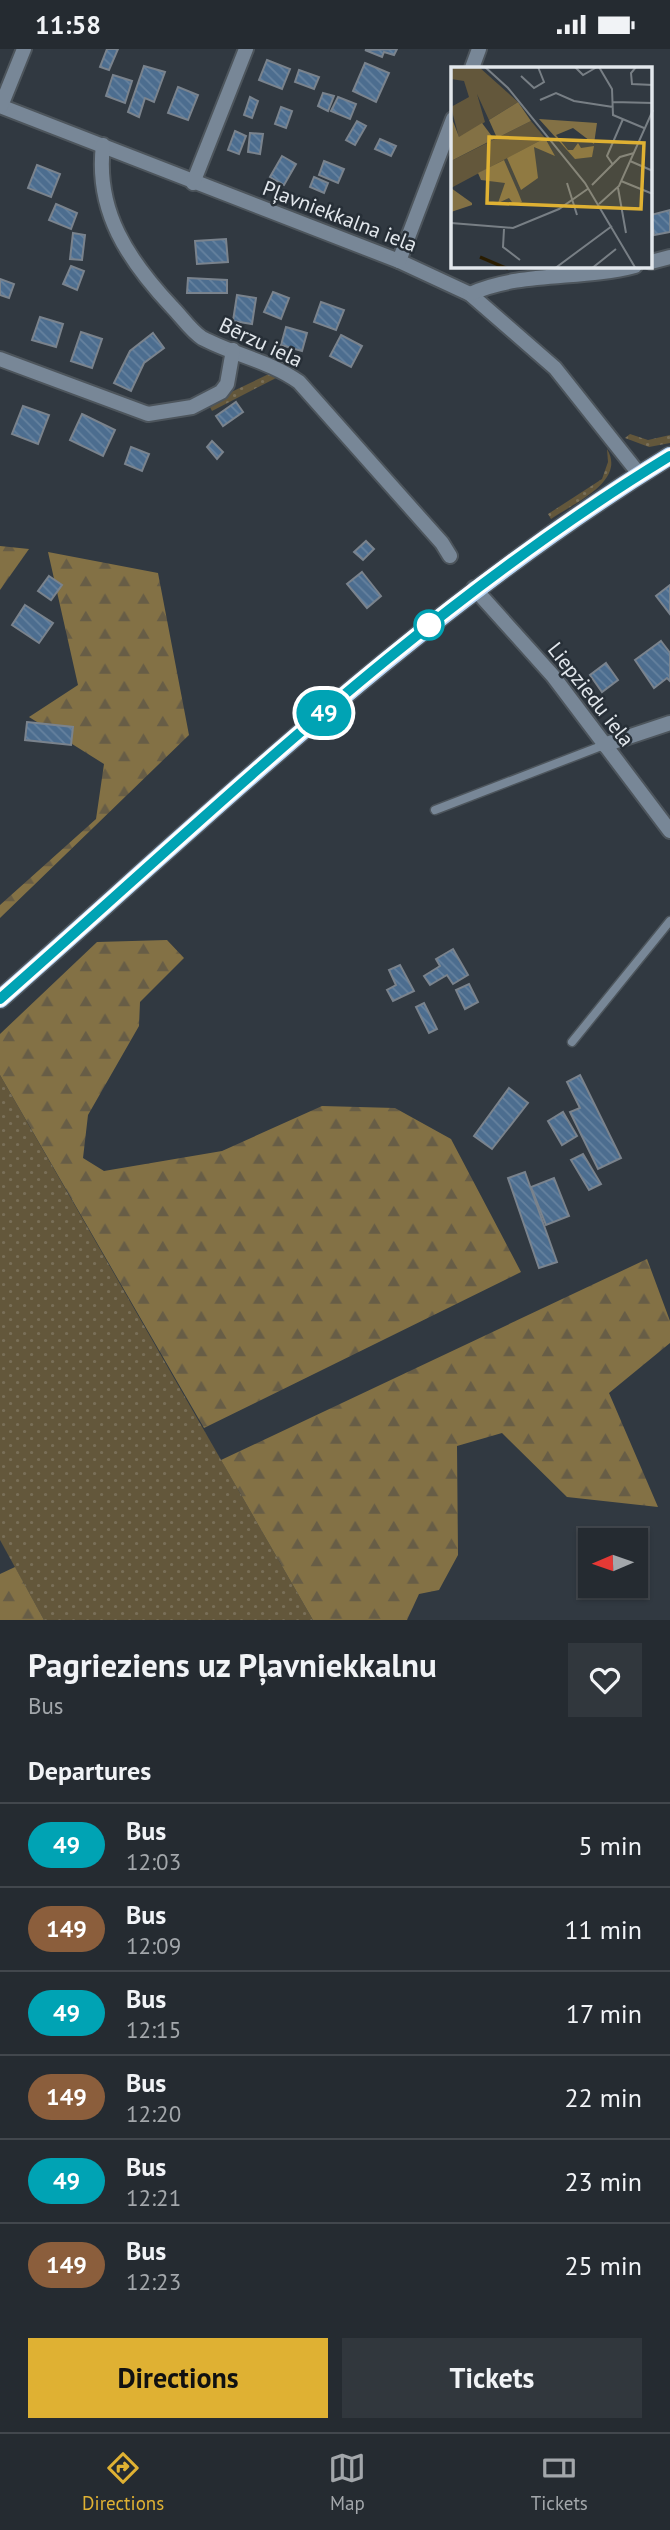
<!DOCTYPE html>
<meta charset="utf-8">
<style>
:root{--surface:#252b31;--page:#31373d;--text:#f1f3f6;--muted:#a3a7ab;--line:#42474d;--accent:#dfb133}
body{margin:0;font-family:"PT Sans",sans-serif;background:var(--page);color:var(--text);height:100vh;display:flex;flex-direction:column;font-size:26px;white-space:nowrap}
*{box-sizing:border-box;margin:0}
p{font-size:23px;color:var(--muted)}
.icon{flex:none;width:38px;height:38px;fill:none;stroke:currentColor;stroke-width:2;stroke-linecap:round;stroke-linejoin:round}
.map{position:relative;height:1571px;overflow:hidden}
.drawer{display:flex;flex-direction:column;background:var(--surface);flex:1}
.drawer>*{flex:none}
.badge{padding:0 14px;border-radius:23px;font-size:24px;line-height:46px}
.needle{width:46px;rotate:268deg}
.tools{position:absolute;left:578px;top:1479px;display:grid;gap:14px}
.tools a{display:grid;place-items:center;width:70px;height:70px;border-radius:0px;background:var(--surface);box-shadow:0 2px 5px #0004,0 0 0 2px var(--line);font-size:35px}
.map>.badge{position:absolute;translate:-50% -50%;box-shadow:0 0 0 4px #fff}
h2{padding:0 28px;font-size:26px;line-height:63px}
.round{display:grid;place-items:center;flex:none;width:74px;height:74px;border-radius:0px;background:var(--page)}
.head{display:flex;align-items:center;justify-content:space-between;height:119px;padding:0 28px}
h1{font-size:33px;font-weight:800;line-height:52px}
.primary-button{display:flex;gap:14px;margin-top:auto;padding:14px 28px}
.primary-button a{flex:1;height:80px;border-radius:0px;background:var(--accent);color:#111;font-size:28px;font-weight:800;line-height:80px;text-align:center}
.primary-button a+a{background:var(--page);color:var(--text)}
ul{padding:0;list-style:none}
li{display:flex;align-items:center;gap:21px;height:84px;padding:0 28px;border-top:2px solid var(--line)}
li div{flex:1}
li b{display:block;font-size:26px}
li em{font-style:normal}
li .badge{min-width:77px;font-weight:700;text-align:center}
.status{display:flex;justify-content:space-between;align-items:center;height:49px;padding:0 35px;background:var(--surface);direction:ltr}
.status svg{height:19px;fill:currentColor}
.dock{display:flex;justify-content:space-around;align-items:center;height:98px;border-top:2px solid var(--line);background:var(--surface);font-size:19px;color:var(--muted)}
.dock a{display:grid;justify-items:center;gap:4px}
.dock .current{color:var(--accent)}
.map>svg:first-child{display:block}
</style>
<div class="status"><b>11:58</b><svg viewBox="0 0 49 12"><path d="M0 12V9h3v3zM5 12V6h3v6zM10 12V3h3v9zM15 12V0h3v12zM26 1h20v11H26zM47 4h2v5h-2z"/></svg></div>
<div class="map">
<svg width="670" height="1571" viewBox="0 0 670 1571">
<defs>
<pattern id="grass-dots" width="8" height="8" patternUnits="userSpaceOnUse" patternTransform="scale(1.75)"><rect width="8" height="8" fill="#63573b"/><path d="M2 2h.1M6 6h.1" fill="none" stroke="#796f58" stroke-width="1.8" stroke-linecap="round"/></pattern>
<pattern id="forest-firs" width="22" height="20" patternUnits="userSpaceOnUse" patternTransform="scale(1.75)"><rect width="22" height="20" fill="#837145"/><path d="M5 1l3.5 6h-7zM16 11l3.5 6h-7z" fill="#675d46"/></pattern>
<pattern id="building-back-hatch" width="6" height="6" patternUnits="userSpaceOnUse" patternTransform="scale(1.75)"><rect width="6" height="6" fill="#4c6d8f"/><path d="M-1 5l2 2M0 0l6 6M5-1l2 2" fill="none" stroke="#66829f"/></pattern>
</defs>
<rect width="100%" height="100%" fill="#313941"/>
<g fill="url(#grass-dots)">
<polygon points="271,324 278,328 212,362 208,354"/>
<polygon points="630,385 648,391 670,386 670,394 649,398 625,389"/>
<path d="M 607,400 C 627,433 572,455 551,470 L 548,465 L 602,430 L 608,413 Z"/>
<polygon points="0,1026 313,1571 44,1571 0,1491"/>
</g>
<g fill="url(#forest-firs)">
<polygon points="0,497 29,500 0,541"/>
<polygon points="48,503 158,524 189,686 0,869 0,856 96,770 104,715 29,668 78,636"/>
<polygon points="167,891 184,909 140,953 139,977 88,1066 83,1109 104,1122 222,1102 322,1057 395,1059 451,1090 521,1223 204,1379 0,1026 0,985 97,893"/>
<polygon points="647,1210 670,1272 670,1294 609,1344 658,1458 567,1448 502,1384 457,1397 458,1506 439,1541 419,1545 407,1571 313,1571 221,1411"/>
<polygon points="15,1518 44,1571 0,1571 0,1525"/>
</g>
<g fill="url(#building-back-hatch)" stroke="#7a838d" stroke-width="2">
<polygon points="107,0 118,0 109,21 100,18"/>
<polygon points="397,0 394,6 384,3 382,8 365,1"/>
<polygon points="267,11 290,20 282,40 259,31"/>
<polygon points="365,14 389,24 376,53 353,42"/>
<polygon points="144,17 165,23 154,53 145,49 139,68 128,63"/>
<polygon points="299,21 319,28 314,40 295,33"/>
<polygon points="113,26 132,32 125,54 106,47"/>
<polygon points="178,38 198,46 188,71 168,64"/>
<polygon points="323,44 334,47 328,62 318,57"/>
<polygon points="250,48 258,52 252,69 244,66"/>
<polygon points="338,48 356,55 350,70 331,62"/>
<polygon points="281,58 292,62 286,79 275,75"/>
<polygon points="357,72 366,77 355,96 346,91"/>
<polygon points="235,82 246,87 239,105 228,101"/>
<polygon points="250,84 263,85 260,105 248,103"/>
<polygon points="380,90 396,97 391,107 375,100"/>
<polygon points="282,107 296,115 284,136 270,128"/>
<polygon points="324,112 344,120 338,134 319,126"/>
<polygon points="37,116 60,125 51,148 28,139"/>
<polygon points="314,128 328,134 324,144 310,138"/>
<polygon points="56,155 77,164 71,180 49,171"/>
<polygon points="670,161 670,183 654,186 651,166"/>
<polygon points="73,184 85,186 82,211 70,210"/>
<polygon points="226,190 228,213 197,215 195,192"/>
<polygon points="71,217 84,222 77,241 63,235"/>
<polygon points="188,229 227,231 227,244 187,244"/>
<polygon points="0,230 14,235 9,249 0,246"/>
<polygon points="273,243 289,249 281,270 264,263"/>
<polygon points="237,246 256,249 252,275 233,272"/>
<polygon points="321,253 344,261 336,281 314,273"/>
<polygon points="40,268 63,275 56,298 32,291"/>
<polygon points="286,278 307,284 302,302 281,296"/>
<polygon points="81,283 102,290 92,319 71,312"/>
<polygon points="153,284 164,299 144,314 131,342 114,334 130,302"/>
<polygon points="341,286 362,297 351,318 330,307"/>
<polygon points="236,353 243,363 223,377 216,367"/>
<polygon points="23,357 49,366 38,395 12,385"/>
<polygon points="82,365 115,381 103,407 70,391"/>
<polygon points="212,392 223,403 217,410 207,398"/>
<polygon points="131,398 149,405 142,422 125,415"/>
<polygon points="366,492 374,500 363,511 354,503"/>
<polygon points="362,523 381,547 367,559 347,535"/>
<polygon points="49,527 62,536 51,551 38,542"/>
<polygon points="670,536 670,565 656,547"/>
<polygon points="25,556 53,574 39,594 12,576"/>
<polygon points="661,592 670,604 670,632 667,629 654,639 635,611"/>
<polygon points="606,614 618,631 602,643 590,626"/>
<polygon points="27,673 73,678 71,696 25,691"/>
<polygon points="453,900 468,926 453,935 447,926 430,936 424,927 440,917 436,910"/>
<polygon points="400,916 414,942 393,952 387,941 396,936 389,921"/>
<polygon points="469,935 478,953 465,960 456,941"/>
<polygon points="424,954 437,980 429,984 416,958"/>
<polygon points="580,1026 621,1109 598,1120 570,1063 580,1059 567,1033"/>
<polygon points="509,1039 528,1054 492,1100 474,1087"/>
<polygon points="563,1063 577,1087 562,1096 548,1072"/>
<polygon points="583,1105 601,1135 589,1141 571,1111"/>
<polygon points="525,1123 557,1213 539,1219 508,1129"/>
<polygon points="554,1129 569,1167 546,1176 531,1138"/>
</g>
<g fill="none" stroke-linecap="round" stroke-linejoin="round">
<g stroke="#4d555c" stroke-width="11">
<g id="lane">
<polyline points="435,761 604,696"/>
<polyline points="572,993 670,872"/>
</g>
</g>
<g stroke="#4d555c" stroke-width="18">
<g id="street">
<polyline points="472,19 479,0"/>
<polyline points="0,57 399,212 470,245 555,319 640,426"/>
<polyline points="1,57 24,0"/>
<path d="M 103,96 C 95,162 128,211 172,258 C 181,267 191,282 202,289 C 234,306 270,312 299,333 L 442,494 L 450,507"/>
<polyline points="193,134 246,0"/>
<polyline points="399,212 453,70"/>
<polyline points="651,213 670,208"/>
<path d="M 470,245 C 520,222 582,231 635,217"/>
<polyline points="0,310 148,365 192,358 221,343 227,335 233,301"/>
<polyline points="474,539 553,627 670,782"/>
<polyline points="604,696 670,674"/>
</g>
</g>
<g stroke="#4d555c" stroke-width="21">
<path id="primary" d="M 0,950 C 216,760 424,558 670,407"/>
</g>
<use href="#lane" stroke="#788797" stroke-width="8"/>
<use href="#street" stroke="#788797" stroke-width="14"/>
<use href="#primary" stroke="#b8d6f7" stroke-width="18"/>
</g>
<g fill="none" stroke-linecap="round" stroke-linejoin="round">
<g stroke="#fff" stroke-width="16">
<path id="line" d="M 0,950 C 216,760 423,557 670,407"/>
</g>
<use href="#line" stroke="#00a3b4" stroke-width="10"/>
</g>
<circle fill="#fff" stroke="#00a3b4" stroke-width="3.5" cx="429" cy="576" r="14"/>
<g text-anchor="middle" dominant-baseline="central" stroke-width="5" stroke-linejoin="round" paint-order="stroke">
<g font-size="21" fill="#e2e7ec" stroke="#272f37">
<text transform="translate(340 167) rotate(21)">Pļavniekkalna iela</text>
<text transform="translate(261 293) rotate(25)">Bērzu iela</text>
<text transform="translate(591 645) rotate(52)">Liepziedu iela</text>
</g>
</g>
<g transform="translate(451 18)">
<rect width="201" height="201" fill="#313941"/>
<path d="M 2,0 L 28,0 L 67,35 L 38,53 L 26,27 L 34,55 L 8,71 L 0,40 L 18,30 L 13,14 L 0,12 ZM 80,54 L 94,71 L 0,121 L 0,94 Z" fill="#63573b"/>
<path d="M 67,35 L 80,54 L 46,71 L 38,53 ZM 0,49 L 8,70 L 31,56 L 43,72 L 0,94 ZM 88,52 L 146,56 L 143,77 L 122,61 L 105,68 L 117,83 L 122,83 L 127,76 L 130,81 L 143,79 L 141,90 L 124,92 ZM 94,71 L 104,89 L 83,80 L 87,111 L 70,123 L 56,91 ZM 53,93 L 67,125 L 71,135 L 63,138 L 58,131 L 47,136 L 54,116 L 30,113 L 27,106 ZM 0,121 L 21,136 L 21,138 L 0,145 Z" fill="#837145"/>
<path fill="none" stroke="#291c00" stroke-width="3.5" d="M 29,190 L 57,202"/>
<path fill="none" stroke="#787f85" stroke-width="2" d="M 34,0 L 57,21 L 134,116 L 185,202M 124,0 L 132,8 L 146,0M 148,0 L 161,22 L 162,48 L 193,61M 185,0 L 180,6 L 181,17 L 202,18M 70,9 L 83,21 L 93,15 L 87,0M 89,33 L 105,26 L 123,34 L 162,40M 162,35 L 202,36M 179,94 L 202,104M 162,98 L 156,89 L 172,52M 170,114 L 202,127M 116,116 L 126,148M 141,118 L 169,90 L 183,86M 167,121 L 175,166M 148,137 L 168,119 L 202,43M 0,156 L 62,161 L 108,142 L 138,121M 53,162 L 52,180 L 69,193M 103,202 L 161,159M 140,202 L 165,182"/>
<path fill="#dfb133" fill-opacity="0.15" stroke="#dfb133" stroke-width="3.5" d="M 38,70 L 193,76 L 190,142 L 36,136 Z"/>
<rect width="201" height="201" fill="none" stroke="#e2e7ec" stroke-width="3.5"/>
</g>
</svg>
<div class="tools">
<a><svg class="needle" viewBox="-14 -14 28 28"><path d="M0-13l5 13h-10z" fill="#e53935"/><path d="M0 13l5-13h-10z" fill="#a3a7ab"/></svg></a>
</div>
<b class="badge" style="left:324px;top:664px;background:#00a3b4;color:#fff">49</b>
</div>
<section class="drawer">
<div class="head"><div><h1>Pagrieziens uz Pļavniekkalnu</h1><p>Bus</p></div><a class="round"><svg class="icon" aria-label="heart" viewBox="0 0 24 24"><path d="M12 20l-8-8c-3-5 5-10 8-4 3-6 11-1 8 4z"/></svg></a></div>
<h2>Departures</h2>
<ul>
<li><span class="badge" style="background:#00a3b4;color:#fff">49</span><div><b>Bus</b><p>12:03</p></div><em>5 min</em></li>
<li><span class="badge" style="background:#8b5e3c;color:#fff">149</span><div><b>Bus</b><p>12:09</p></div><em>11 min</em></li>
<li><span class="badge" style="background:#00a3b4;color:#fff">49</span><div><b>Bus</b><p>12:15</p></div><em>17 min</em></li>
<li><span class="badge" style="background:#8b5e3c;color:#fff">149</span><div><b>Bus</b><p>12:20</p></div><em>22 min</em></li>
<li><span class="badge" style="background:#00a3b4;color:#fff">49</span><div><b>Bus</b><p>12:21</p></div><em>23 min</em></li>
<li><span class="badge" style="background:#8b5e3c;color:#fff">149</span><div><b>Bus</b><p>12:23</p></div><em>25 min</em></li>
</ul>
<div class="primary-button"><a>Directions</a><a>Tickets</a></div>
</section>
<nav class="dock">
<a class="current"><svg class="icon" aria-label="directions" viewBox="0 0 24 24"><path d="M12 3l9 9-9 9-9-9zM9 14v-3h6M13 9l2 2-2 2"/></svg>Directions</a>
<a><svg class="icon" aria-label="map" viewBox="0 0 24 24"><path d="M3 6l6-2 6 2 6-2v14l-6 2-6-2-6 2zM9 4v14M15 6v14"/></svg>Map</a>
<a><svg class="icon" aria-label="tickets" viewBox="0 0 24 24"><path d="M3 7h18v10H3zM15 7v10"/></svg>Tickets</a>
</nav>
